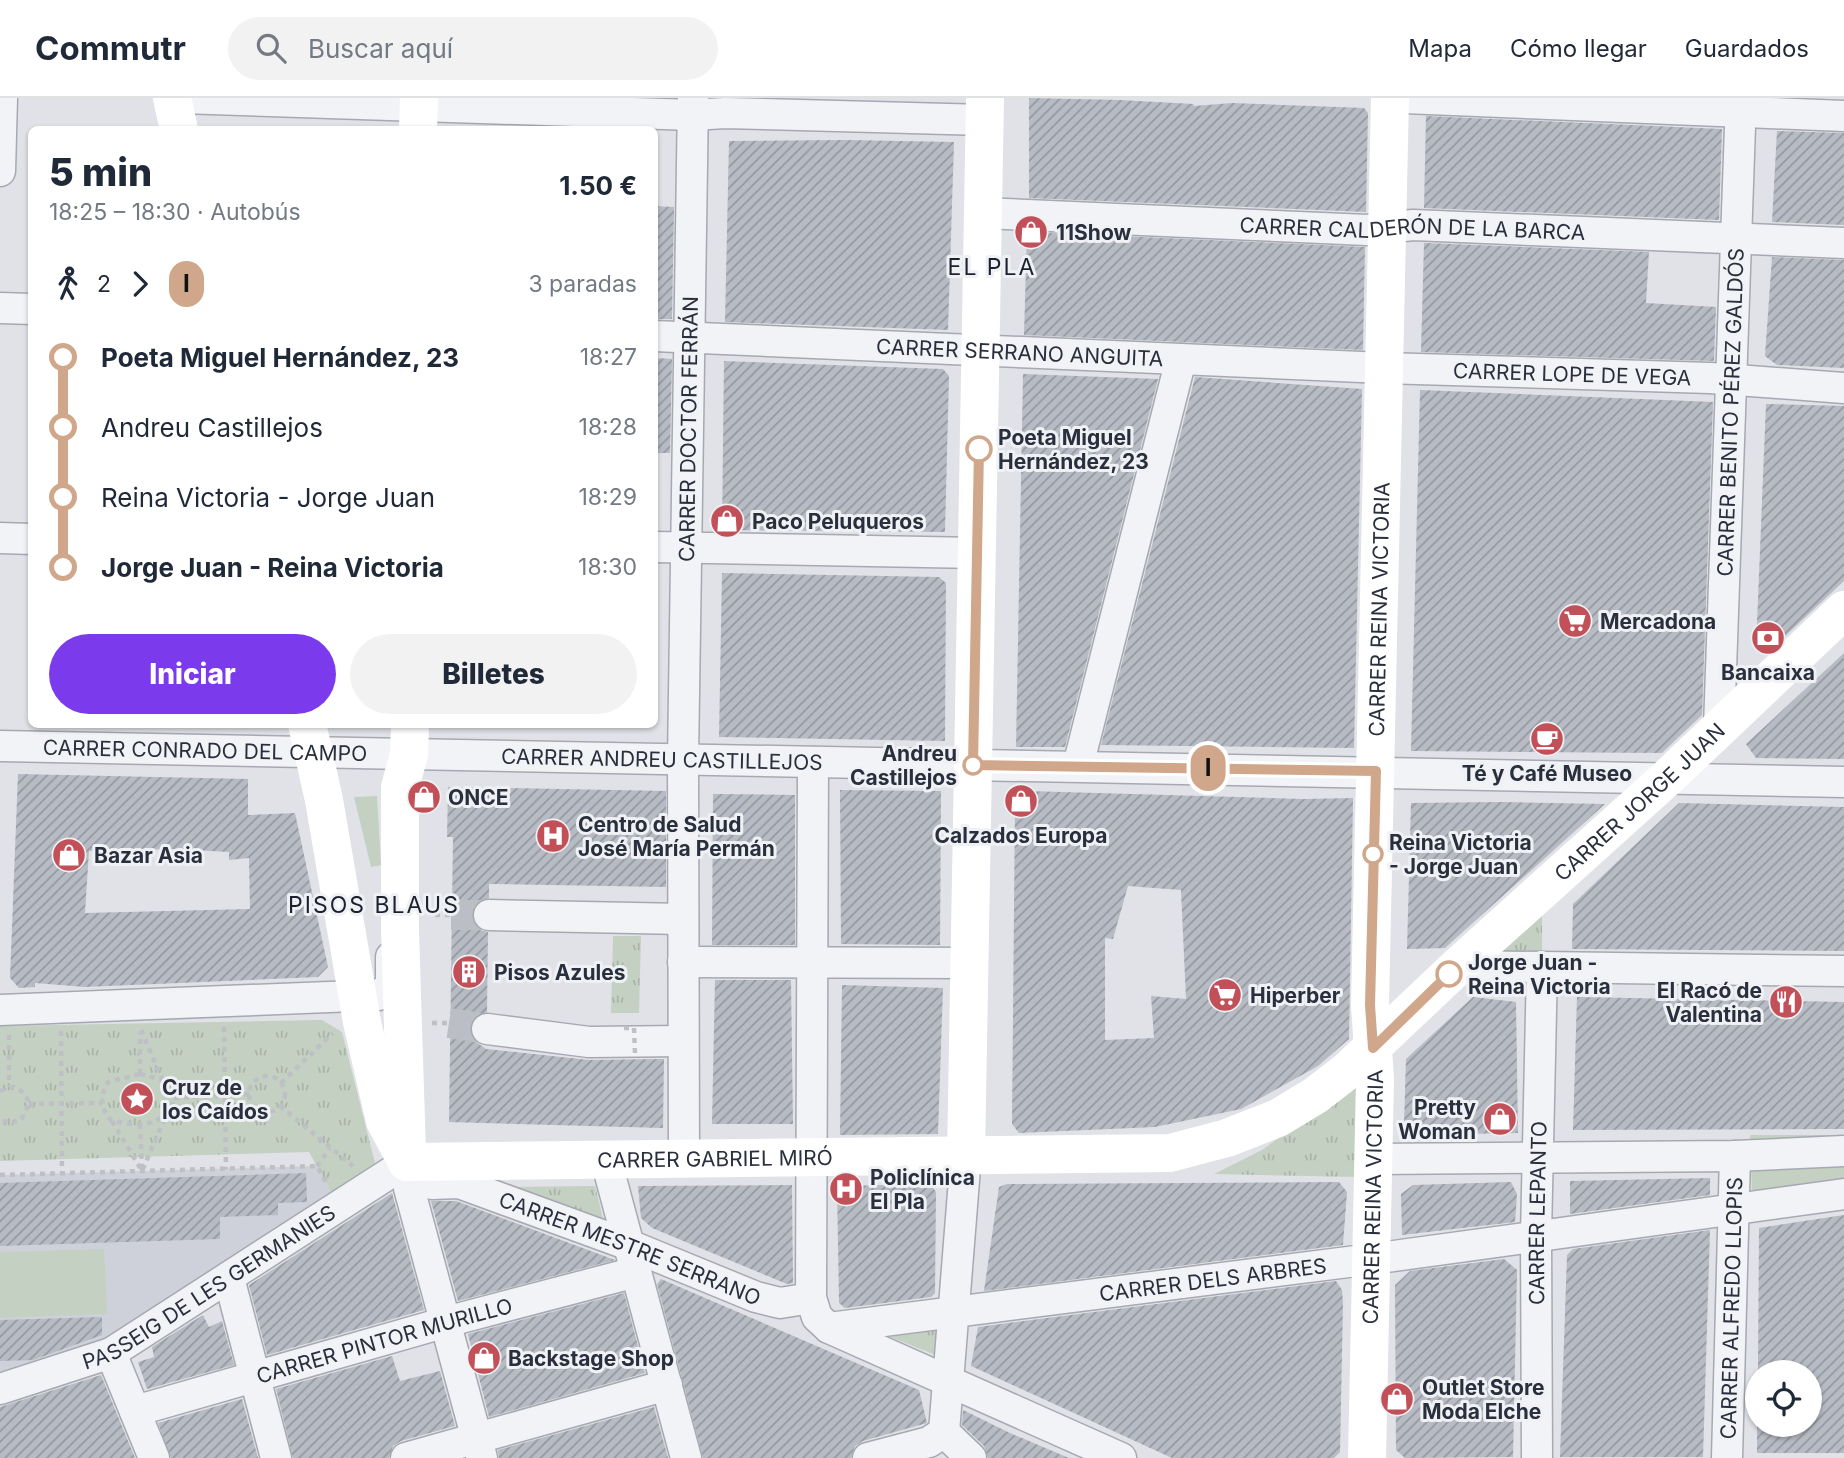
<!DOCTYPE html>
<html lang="es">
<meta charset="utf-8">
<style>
:root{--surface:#fff;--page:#f2f2f3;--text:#1f2937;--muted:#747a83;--line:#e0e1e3;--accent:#7c3aed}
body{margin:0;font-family:Inter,sans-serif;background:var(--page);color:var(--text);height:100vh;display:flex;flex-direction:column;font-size:26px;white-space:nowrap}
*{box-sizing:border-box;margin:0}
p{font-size:23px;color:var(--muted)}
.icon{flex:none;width:38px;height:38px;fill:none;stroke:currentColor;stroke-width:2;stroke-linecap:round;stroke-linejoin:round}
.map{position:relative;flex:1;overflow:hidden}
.sheet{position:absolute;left:28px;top:28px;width:630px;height:602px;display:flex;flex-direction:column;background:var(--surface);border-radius:10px;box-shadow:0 2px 5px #0004}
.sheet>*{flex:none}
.badge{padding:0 14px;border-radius:23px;font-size:24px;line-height:46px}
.fabs{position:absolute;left:1745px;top:1262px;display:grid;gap:14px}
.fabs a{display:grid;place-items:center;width:77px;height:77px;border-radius:50%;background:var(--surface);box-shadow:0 2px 5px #0004;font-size:35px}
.map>.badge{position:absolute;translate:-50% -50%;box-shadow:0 0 0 4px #fff}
.legs{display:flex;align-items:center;gap:10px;height:77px;padding:0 21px;font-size:23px}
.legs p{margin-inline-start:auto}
.headline{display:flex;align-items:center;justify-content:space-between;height:119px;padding:0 21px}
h1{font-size:38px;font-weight:800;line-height:52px}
.cta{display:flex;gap:14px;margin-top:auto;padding:14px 21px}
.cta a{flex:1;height:80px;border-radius:42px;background:var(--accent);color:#fff;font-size:28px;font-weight:800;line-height:80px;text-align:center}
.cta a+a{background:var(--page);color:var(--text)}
ul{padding:0 21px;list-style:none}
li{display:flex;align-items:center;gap:24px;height:70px;font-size:26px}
li i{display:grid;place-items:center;width:10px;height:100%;margin:0 9px;background:currentColor}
li i::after{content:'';width:18px;height:18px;margin:-9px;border:5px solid;border-radius:50%;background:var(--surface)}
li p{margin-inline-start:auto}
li:first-child i{background:linear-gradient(#0000 50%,currentColor 0)}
li:last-child i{background:linear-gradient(currentColor 50%,#0000 0)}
header{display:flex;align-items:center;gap:42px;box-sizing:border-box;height:98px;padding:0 35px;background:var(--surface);border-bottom:2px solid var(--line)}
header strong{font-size:33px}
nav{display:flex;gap:38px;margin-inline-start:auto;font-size:24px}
.search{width:490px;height:63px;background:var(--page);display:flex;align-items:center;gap:18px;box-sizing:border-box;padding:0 24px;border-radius:38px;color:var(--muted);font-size:26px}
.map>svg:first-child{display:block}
</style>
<header>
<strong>Commutr</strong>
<div class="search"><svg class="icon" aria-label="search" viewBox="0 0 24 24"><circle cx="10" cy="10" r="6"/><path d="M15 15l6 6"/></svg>Buscar aquí</div>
<nav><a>Mapa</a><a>Cómo llegar</a><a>Guardados</a></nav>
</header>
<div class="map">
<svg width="1844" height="1360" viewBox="0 0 1844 1360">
<defs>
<pattern id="grass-tufts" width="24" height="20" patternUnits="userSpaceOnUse" patternTransform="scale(1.75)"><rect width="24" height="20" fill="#c4d0c2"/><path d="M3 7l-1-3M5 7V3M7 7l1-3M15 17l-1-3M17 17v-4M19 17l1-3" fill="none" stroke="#a9b3a8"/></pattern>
<pattern id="building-hatch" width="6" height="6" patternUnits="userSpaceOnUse" patternTransform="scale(1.75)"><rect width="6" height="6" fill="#b7bbc4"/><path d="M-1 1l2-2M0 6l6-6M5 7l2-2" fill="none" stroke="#9598a0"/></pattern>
</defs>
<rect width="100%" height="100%" fill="#e0e2e7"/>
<polygon fill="#ced1d9" points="317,1068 331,1094 98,1245 0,1278 0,1077"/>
<g fill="url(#grass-tufts)">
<polygon points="1542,791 1542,869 1458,868"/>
<polygon points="613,838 641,838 639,915 611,915"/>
<polygon points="322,922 342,934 375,1065 331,1094 309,1054 0,1063 0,928"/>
<polygon points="1356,984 1358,1079 1214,1076 1262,1052"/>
<polygon points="595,1088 607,1137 506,1089"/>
<polygon points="965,1222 960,1267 876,1233"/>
</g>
<g fill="#c4d0c2">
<polygon points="377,698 381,767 371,769 354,699"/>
<polygon points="1750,1037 1844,1037 1844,1086 1752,1095"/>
<polygon points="104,1151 107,1216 0,1220 0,1154"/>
</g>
<g fill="url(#building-hatch)" fill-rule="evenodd">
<polygon points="1029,0 1119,2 1194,6 1193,8 1233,5 1364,10 1368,15 1366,114 1029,100"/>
<polygon points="1426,18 1722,31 1719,122 1424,110"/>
<polygon points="1777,33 1844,35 1844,127 1772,124"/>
<polygon points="844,42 954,44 948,232 725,224 729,43"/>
<polygon points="654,108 674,109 672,221 654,221"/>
<polygon points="1027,134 1365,149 1363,252 1024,237"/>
<polygon points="1424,145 1649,154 1646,205 1716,209 1714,263 1421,254"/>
<polygon points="1772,159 1844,162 1844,270 1777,267 1765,258"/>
<polygon points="654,260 672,261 670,355 654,355"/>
<polygon points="724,263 943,271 949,278 945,434 722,432"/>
<polygon points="1023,276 1158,281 1065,649 1016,649"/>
<polygon points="1195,279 1362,291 1354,650 1101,647"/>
<polygon points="1420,292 1713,304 1702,617 1662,655 1411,653"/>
<polygon points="1766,306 1844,308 1844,483 1768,554 1756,550"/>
<polygon points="722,475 939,479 946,485 945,643 719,639"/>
<polygon points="1844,555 1844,661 1756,660 1746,646"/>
<path d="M 18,676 L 248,681 L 248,717 L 295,715 L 328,869 L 318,879 L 85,889 L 35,885 L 35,889 L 19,890 L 10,880 ZM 175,751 L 229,754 L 229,762 L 249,760 L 250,811 L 85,815 L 89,753 Z"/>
<polygon points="448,689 666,693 666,789 489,786 489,800 474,807 472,817 479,832 488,834 487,914 474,920 470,929 476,944 486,951 589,962 664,961 663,1030 449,1024 453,739 447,739"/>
<polygon points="840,692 941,693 940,847 841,846"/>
<path d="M 1027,693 L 1303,701 L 1353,700 L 1349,941 L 1318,968 L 1241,1011 L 1155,1029 L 1019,1035 L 1012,1026 L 1015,704 ZM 1128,788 L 1181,792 L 1186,901 L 1151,898 L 1154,940 L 1105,942 L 1105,840 L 1113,841 Z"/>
<polygon points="713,696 795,697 795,847 712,847"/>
<polygon points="1411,705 1503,704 1605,706 1445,850 1407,851"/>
<polygon points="1679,705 1844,709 1844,853 1572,851 1573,806"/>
<polygon points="715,882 791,882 793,1026 712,1026"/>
<polygon points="842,887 943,890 938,1036 840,1037"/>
<polygon points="1473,899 1516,904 1518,1035 1410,1037 1404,1027 1406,961"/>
<polygon points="1577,899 1844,904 1844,1031 1573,1032"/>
<polygon points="306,1075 307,1104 278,1105 278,1117 220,1119 220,1141 0,1148 0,1085"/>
<polygon points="1710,1080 1710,1097 1570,1116 1570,1083"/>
<polygon points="1339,1084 1347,1094 1343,1147 984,1193 999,1089 1007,1086"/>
<polygon points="1511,1084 1517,1096 1515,1124 1402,1137 1401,1096 1413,1087"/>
<polygon points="930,1086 936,1094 935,1195 931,1199 845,1210 839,1205 837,1088"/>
<polygon points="792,1087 793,1185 787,1186 652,1130 641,1120 638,1088"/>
<polygon points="392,1095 424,1212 267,1257 249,1187"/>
<polygon points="431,1103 456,1103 615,1162 458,1203"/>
<polygon points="1844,1117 1844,1355 1757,1355 1757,1326 1810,1326 1810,1274 1758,1274 1759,1130"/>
<polygon points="1710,1132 1703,1359 1560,1359 1567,1157 1573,1151"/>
<polygon points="1504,1161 1517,1172 1513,1359 1405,1360 1396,1352 1395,1187 1410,1173"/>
<polygon points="661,1181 919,1292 927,1325 863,1343 855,1348 851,1360 703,1360 657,1186"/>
<polygon points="1336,1183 1342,1192 1343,1205 1340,1354 1334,1360 1172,1360 971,1268 978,1229"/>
<polygon points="624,1195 645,1275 489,1319 468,1236"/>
<polygon points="203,1217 209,1229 222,1223 234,1267 147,1291 138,1264 154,1259 152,1249"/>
<polygon points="102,1219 102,1237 33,1262 0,1263 0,1222"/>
<polygon points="392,1258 400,1283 440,1273 455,1328 401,1343 393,1348 389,1360 293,1360 276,1291"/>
<polygon points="101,1277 135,1360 0,1360 0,1309"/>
<polygon points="242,1301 258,1360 171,1360 158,1325"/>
<polygon points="654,1309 668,1360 499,1360 498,1352"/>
<polygon points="963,1312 1010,1335 1069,1360 988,1360 984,1348 962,1327"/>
</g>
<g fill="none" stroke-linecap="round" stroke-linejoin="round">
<g stroke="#bcbec5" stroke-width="30" stroke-dasharray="30 15" stroke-linecap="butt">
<polyline points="451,817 489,817"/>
<polyline points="449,925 487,931"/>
</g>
<g stroke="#a6a9b1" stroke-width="33">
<g id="street">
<polyline points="181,0 693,17 725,15 985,22"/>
<polyline points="1404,0 1844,18"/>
<polyline points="0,73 2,0"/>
<path id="s1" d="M 983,115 L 1367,132 L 1413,127 L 1844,145"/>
<polyline points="0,210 32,211"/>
<path id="s2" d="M 654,238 L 1384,270 L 1710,280 L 1844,290"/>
<polyline points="0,440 32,441"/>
<polyline points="654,449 978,455"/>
<path id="s3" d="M 1719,629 L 1741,0"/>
<path id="s4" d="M 0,648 L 1844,684"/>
<polyline points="813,664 811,1200 817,1219 829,1230 1121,1360"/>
<polyline points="1078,668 1181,261"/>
<polyline points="489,817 683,821"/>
<polyline points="683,864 971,865"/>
<polyline points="1458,868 1844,873"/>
<polyline points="0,912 379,897 391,888 391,859"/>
<polyline points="487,931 589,944 683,943"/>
<path id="s5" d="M 684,1061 L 683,662 L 693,0"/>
<polyline points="1374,1061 1735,1058 1844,1053"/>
<polyline points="606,1062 686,1360"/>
<polyline points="407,1064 409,1090 482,1360"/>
<path id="s6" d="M 432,1086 L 459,1085 L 629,1147 L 756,1199 L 780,1205 L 811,1200"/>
<polyline points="229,1180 276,1360"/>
<path id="s7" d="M 829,1230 L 1372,1161 L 1844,1096"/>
<polyline points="111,1255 154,1360"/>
<path id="s8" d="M 0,1291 L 111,1255 L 407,1064"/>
<path id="s9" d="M 135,1313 L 457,1221 L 636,1174"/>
<polyline points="944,1334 966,1057"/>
<polyline points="944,1334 971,1360"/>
<polyline points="406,1360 667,1287"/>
<polyline points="868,1360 929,1344 944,1334"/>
<path id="s10" d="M 1537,1360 L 1536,1137 L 1542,869"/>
<path id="s11" d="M 1727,1360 L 1735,1058"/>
</g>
</g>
<g stroke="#bec0c6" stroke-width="4.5" stroke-dasharray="5 5" stroke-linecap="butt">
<polyline points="435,817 451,817"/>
<polyline points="432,925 449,925"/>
<polyline points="224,929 226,1071"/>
<polyline points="141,932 162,981"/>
<polyline points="61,933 62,1076"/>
<polyline points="9,937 9,989"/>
<path d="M 140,976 L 166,983 L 174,1000 C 166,1029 137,1030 111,1022 C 100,1011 100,997 108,984 Z"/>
<polyline points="140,976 140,935"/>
<circle cx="267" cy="996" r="18"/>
<polyline points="281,985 333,935"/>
<path d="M 0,993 C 13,985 25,991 29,1006 L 21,1022 L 9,1025 L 0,1021"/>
<polyline points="174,1000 249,996"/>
<polyline points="29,1006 102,1005"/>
<polyline points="280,1008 353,1068"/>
<polyline points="112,1023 142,1073 165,1020"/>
<polyline points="140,1026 142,1071"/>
<polyline points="317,1068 330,1050"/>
<polyline points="0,1077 317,1068 327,1086"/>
</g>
<use href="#street" stroke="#f2f3f6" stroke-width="30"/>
<g stroke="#fff" stroke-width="38">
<polyline points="172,0 179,32"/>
<polyline points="418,32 419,0"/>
<polyline points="307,626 324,702 362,924 385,1023 407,1064"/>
<polyline points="407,1055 400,833 400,689 409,656 410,626"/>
<polyline points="966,1057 985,0"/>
<path id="s12" d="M 407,1064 L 1170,1055 L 1227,1040 L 1278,1020 L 1316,997 L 1347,973 L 1458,868 L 1668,679 L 1844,512"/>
<path id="s13" d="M 1367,1360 L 1375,981 L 1370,907 L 1390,0"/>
</g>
<polyline stroke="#bec0c6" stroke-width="4.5" stroke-dasharray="5 5" stroke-linecap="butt" points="624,930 634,930 635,956"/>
</g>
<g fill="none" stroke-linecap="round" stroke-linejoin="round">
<g stroke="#fff" stroke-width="16">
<polyline id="line-1" points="979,351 973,667 1376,673 1370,907 1373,950 1449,876"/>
</g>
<use href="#line-1" stroke="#d0a78b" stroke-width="10"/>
</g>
<defs>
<g id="shop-disc" transform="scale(1.75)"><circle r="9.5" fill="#c15058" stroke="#eff1f5"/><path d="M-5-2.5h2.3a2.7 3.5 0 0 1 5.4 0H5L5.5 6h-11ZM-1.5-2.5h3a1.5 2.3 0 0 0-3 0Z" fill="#fff"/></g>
<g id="supermarket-disc" transform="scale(1.75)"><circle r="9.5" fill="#c15058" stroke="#eff1f5"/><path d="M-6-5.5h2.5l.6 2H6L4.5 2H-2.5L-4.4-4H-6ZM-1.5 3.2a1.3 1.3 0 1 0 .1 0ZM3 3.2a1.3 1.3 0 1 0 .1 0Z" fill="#fff"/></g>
<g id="bank-disc" transform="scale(1.75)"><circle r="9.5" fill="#c15058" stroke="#eff1f5"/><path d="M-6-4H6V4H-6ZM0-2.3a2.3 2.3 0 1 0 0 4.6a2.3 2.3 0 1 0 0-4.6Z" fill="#fff"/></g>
<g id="cafe-disc" transform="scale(1.75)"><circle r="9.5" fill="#c15058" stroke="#eff1f5"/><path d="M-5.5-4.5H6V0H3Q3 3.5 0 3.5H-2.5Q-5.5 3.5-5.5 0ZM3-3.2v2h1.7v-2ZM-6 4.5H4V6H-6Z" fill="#fff"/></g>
<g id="hospital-disc" transform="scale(1.75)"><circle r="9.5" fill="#c15058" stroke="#eff1f5"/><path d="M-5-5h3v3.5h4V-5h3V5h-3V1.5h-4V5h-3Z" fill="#fff"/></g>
<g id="building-disc" transform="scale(1.75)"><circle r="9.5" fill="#c15058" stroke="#eff1f5"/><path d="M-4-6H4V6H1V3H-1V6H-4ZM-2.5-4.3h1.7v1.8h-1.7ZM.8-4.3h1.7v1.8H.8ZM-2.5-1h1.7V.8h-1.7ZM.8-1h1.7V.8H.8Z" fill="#fff"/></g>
<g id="restaurant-disc" transform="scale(1.75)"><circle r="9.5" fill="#c15058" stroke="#eff1f5"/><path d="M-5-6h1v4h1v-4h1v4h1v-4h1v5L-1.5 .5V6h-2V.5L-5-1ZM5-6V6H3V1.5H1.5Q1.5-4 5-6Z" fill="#fff"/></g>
<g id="sight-disc" transform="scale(1.75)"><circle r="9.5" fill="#c15058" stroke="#eff1f5"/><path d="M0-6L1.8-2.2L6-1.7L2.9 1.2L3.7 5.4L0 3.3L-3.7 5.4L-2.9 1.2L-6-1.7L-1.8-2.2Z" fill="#fff"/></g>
</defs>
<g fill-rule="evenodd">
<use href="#shop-disc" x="1031" y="134"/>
<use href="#shop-disc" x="727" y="423"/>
<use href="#supermarket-disc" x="1575" y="523"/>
<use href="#bank-disc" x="1768" y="540"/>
<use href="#cafe-disc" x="1547" y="641"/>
<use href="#shop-disc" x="424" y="699"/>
<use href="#shop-disc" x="1021" y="703"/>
<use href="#hospital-disc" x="553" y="738"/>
<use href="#shop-disc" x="69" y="757"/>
<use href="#building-disc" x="469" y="874"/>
<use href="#supermarket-disc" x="1225" y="897"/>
<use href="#restaurant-disc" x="1786" y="904"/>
<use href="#sight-disc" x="137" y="1001"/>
<use href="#shop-disc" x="1500" y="1021"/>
<use href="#hospital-disc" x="846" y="1091"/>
<use href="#shop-disc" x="484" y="1260"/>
<use href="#shop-disc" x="1397" y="1301"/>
</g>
<g fill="#fff" stroke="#d0a78b" stroke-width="3.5">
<circle cx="979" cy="351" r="12"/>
<circle cx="973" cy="667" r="9"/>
<circle cx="1373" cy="756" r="9"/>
<circle cx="1449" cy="876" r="12"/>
</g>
<g text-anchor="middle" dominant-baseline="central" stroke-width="6" stroke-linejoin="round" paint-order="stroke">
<g font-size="21" fill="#2a2f3d" stroke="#eff1f5">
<text stroke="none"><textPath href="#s1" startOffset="430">CARRER CALDERÓN DE LA BARCA</textPath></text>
<text stroke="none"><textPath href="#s2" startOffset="366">CARRER SERRANO ANGUITA</textPath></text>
<text stroke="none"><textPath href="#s2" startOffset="919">CARRER LOPE DE VEGA</textPath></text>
<text stroke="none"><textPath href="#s3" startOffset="315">CARRER BENITO PÉREZ GALDÓS</textPath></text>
<text stroke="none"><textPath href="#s5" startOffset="730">CARRER DOCTOR FERRÁN</textPath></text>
<text stroke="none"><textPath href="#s13" startOffset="849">CARRER REINA VICTORIA</textPath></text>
<text stroke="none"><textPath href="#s4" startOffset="205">CARRER CONRADO DEL CAMPO</textPath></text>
<text stroke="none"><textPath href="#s4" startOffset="662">CARRER ANDREU CASTILLEJOS</textPath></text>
<text stroke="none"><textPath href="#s12" startOffset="1358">CARRER JORGE JUAN</textPath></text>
<text stroke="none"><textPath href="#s12" startOffset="308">CARRER GABRIEL MIRÓ</textPath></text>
<text stroke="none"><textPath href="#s13" startOffset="261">CARRER REINA VICTORIA</textPath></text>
<text stroke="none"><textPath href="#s10" startOffset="245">CARRER LEPANTO</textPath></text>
<text stroke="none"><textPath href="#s6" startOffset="210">CARRER MESTRE SERRANO</textPath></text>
<text stroke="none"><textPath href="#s7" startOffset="387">CARRER DELS ARBRES</textPath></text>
<text stroke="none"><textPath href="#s8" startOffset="234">PASSEIG DE LES GERMANIES</textPath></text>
<text stroke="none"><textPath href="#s11" startOffset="150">CARRER ALFREDO LLOPIS</textPath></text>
<text stroke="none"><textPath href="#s9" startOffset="259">CARRER PINTOR MURILLO</textPath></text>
</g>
<g font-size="21" font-weight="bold" fill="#2a2f3d" stroke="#eff1f5" text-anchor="start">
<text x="1056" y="134">11Show</text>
<text x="752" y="423">Paco Peluqueros</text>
<text x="1600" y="523">Mercadona</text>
<text x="1768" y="574" text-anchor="middle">Bancaixa</text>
<text x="1547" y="675" text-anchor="middle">Té y Café Museo</text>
<text x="448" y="699">ONCE</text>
<text x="578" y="726">Centro de Salud<tspan x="578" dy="24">José María Permán</tspan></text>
<text x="1021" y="737" text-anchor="middle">Calzados Europa</text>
<text x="94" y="757">Bazar Asia</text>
<text x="494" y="874">Pisos Azules</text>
<text x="1762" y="892" text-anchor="end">El Racó de<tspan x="1762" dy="24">Valentina</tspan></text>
<text x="1250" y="897">Hiperber</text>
<text x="162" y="989">Cruz de<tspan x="162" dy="24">los Caídos</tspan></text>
<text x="1476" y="1009" text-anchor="end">Pretty<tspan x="1476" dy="24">Woman</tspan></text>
<text x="870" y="1079">Policlínica<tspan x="870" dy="24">El Pla</tspan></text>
<text x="508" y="1260">Backstage Shop</text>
<text x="1422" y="1289">Outlet Store<tspan x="1422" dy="24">Moda Elche</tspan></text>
</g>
<g font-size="21" font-weight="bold" fill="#2a2f3d" stroke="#eff1f5" text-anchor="start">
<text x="998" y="339">Poeta Miguel<tspan x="998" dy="24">Hernández, 23</tspan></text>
<text x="957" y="655" text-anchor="end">Andreu<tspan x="957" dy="24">Castillejos</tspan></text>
<text x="1389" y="744">Reina Victoria<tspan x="1389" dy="24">- Jorge Juan</tspan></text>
<text x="1468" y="864">Jorge Juan -<tspan x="1468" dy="24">Reina Victoria</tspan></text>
</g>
<g font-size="23" letter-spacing="2" fill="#1c212e" stroke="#eff1f5">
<text x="992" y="169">EL PLA</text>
<text x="374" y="807">PISOS BLAUS</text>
</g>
</g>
</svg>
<div class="fabs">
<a><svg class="icon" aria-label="locate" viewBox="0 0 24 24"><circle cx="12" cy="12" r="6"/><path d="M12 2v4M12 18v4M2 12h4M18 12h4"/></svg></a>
</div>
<b class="badge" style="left:1208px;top:670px;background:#d0a78b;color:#111">I</b>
<section class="sheet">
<div class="headline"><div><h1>5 min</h1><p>18:25 – 18:30 · Autobús</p></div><b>1.50 €</b></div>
<div class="legs"><svg class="icon" aria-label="walk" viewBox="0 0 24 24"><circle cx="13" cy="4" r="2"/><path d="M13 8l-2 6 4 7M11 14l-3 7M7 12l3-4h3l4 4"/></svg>2<svg class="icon" aria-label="forward" viewBox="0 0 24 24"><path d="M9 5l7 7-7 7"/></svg><b class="badge" style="background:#d0a78b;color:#111">I</b><p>3 paradas</p></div>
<ul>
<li><i style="color:#d0a78b"></i><b>Poeta Miguel Hernández, 23</b><p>18:27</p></li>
<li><i style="color:#d0a78b"></i><span>Andreu Castillejos</span><p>18:28</p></li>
<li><i style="color:#d0a78b"></i><span>Reina Victoria - Jorge Juan</span><p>18:29</p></li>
<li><i style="color:#d0a78b"></i><b>Jorge Juan - Reina Victoria</b><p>18:30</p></li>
</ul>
<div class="cta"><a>Iniciar</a><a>Billetes</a></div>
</section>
</div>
